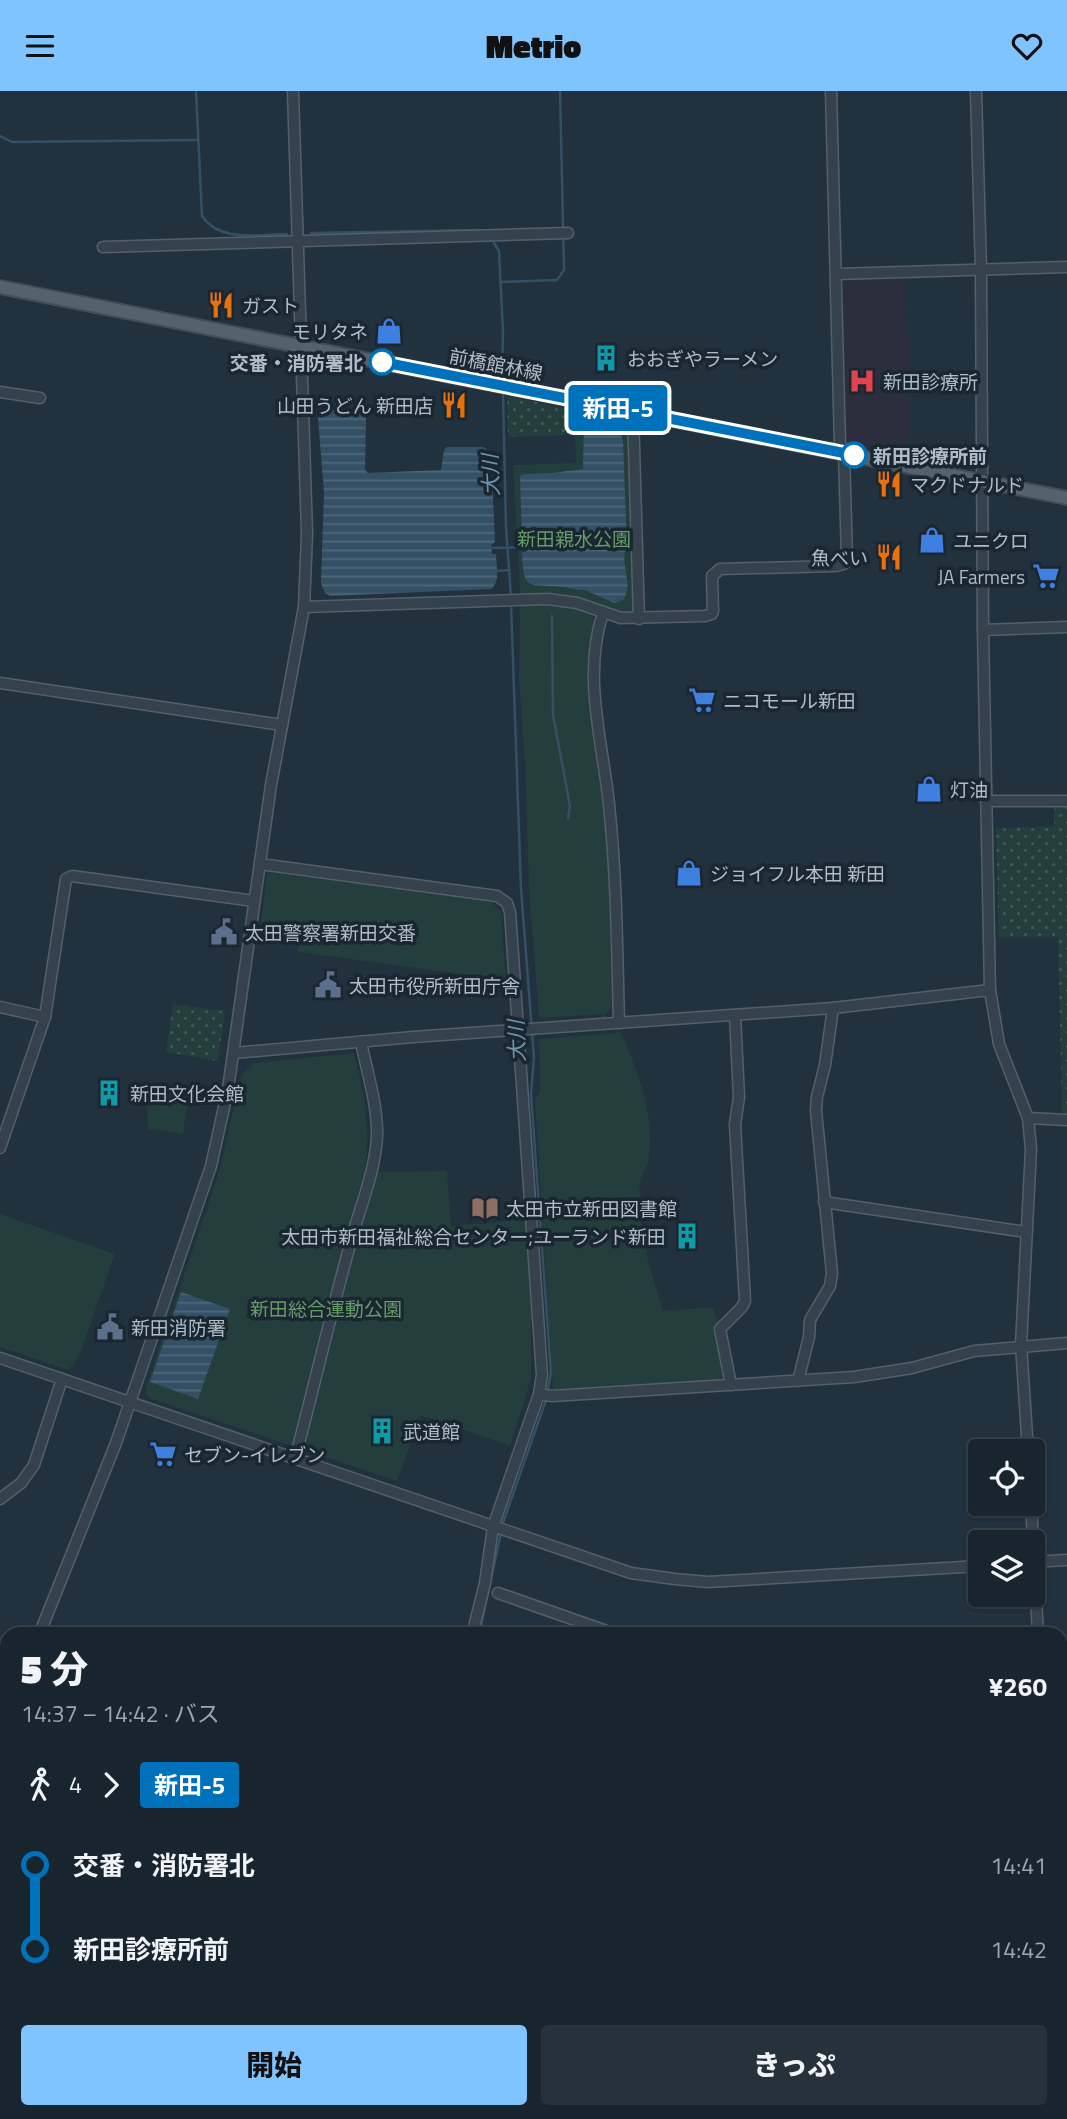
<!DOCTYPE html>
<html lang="ja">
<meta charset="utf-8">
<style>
:root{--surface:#19252e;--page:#26313a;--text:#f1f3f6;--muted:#9fa5aa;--line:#37424a;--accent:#7fc4fe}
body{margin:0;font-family:"Titillium Web","Noto Sans JP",sans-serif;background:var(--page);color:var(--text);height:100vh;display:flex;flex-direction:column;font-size:26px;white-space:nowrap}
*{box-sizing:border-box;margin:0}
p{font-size:23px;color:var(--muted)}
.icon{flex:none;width:38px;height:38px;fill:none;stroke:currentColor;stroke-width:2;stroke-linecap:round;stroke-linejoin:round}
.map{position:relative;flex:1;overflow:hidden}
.sheet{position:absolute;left:0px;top:1536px;width:1068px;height:492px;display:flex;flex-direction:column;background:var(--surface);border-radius:21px 21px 0 0;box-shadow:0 2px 5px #0004,0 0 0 2px var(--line)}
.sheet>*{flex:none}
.badge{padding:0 14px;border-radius:5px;font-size:24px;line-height:46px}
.controls{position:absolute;left:968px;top:1348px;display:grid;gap:14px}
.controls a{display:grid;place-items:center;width:77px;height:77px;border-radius:7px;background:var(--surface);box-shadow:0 2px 5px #0004,0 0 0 2px var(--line);font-size:35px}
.map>.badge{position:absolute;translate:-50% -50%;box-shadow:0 0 0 4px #fff}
.legs{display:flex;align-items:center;gap:10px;height:77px;padding:0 21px;font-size:23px}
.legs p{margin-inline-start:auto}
.overview{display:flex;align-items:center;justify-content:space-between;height:119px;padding:0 21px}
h1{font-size:38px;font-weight:800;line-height:52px}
.cta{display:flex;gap:14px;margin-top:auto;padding:14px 21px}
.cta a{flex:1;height:80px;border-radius:7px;background:var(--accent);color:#111;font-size:28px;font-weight:800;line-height:80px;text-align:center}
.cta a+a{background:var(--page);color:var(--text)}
ul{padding:0 21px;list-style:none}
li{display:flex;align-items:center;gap:24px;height:84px;font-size:26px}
li i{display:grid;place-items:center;width:10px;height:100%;margin:0 9px;background:currentColor}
li i::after{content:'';width:18px;height:18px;margin:-9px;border:5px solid;border-radius:50%;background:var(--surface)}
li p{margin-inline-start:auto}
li:first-child i{background:linear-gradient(#0000 50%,currentColor 0)}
li:last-child i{background:linear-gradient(currentColor 50%,#0000 0)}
header{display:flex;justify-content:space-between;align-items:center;height:91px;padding:0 21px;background:var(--accent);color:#111;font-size:32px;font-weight:800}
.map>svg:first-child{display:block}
</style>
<header><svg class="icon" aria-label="menu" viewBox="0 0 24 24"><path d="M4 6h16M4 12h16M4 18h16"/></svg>Metrio<svg class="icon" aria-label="heart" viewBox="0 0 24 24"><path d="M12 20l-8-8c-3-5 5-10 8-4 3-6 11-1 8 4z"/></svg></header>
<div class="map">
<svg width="1067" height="2028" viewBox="0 0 1067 2028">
<defs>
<pattern id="grass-dots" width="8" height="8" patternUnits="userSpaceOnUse" patternTransform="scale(1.75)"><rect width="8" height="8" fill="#233e3c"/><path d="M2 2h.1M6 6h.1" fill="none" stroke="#405857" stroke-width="1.8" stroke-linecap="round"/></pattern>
<pattern id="water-rules" width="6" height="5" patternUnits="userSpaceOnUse" patternTransform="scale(1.75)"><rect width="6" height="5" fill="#345065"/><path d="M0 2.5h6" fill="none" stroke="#4f677a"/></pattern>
</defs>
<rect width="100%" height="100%" fill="#21313d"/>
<polygon fill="#2d2e3d" points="844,185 906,185 908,366 845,354"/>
<g fill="url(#grass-dots)">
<polygon points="507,305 570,318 571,344 508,346"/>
<polygon points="1054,712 1067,714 1067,1025 1062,1023 1058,847 999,847 996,737 1054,735"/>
<polygon points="173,913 225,920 218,970 166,961"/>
</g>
<g fill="#233e3c">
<path d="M 574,317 L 626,328 L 629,333 L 634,519 L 630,522 C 610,521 592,510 572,506 C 556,502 539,503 522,503 L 522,513 C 544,514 581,508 595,529 C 591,553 587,579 589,603 C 592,644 601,684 605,725 C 612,789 610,853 612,917 L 605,923 L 606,943 L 621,941 C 638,982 655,1022 649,1067 C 648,1074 643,1080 641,1087 C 638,1099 641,1117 641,1130 C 643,1160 655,1191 663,1220 L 713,1216 L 715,1225 L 721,1232 L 726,1286 L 721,1291 L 553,1301 L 535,1009 L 540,1001 L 539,948 L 604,943 L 602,923 L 539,927 L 529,798 L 525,673 L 519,589 L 520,502 L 513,374 L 576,372 Z"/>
<polygon points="267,781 491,810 501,821 506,889 298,861 300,839 261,832"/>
<path d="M 354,962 C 364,1002 372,1040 364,1081 L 447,1080 L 451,1135 L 528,1128 L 531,1180 L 531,1288 L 510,1355 L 421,1324 L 397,1390 L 149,1307 L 145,1299 L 220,1078 L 241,984 L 254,972 Z"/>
<polygon points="150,991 190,996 183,1043 148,1038 147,1015"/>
<polygon points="0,1123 115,1163 78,1268 68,1279 0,1256"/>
</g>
<g fill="url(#water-rules)">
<path d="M 359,318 L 366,326 L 365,379 L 368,382 L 441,379 L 444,359 L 447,356 L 483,356 L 491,361 L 495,451 L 491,454 L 492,463 L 496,463 C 496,475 501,490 491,498 L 330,505 L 325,502 L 321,492 L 324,402 L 318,327 L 322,320 L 326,319 Z"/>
<path d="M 584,327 C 600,331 619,332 623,350 L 627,455 C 618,473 635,492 623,509 L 614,512 L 585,499 C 577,500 571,497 563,496 C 529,493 523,501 522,461 L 526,461 L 526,450 L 522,450 L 520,385 L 523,383 L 553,382 L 583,378 Z"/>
<polygon points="181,1201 230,1218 198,1308 150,1291"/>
</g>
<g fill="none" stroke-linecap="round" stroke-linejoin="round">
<g stroke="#345065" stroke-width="2.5">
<path d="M 196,0 L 202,125 C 220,152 259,143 287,143"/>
<polyline points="0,45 12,51 198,49"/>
<polyline points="311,142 479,139"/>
<polyline points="494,152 499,160 503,241 502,285"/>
<polyline points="500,191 557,189 564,179 560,0"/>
<polyline points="503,303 506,436 511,506"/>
<polyline points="488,457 527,456"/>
<polyline points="495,480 509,479"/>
<polyline points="552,525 553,624 570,715 568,727"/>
<polyline points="502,1435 546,1309 551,1282 531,1003 534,966 521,798 511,513"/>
<polyline points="479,1544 501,1442"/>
<polyline points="294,2028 296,2021"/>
</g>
<g stroke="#53606a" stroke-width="13">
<g id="minor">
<polyline points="976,0 981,179 983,539 990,899 999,953 1028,1027 1031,1058 1021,1254 1028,1360"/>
<polyline points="103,156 568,142"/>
<polyline points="837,183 1067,176"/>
<polyline points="0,301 40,307"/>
<polyline points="633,321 639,528"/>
<polyline points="304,516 548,508 577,512 621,527 705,525 712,523 713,520 712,485 720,478 836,475 844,473 847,466 844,362 840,355 831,0"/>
<path d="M 603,522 C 581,588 605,658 610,724 C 617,793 617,863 619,932"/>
<polyline points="983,539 1067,536"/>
<polyline points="0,592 282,634"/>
<polyline points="986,710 1067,710"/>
<polyline points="260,773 497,805 507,812 510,821 542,1284 539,1303 493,1436 485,1492 472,1544"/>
<polyline points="0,916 45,926"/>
<polyline points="234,962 413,946 833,917 990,899"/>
<polyline points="1028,1027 1067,1029"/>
<polyline points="0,1057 45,926 66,788 72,785 254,810"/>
<polyline points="824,1111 1026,1141"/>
<polyline points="0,1267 631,1482 675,1488 708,1491 980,1475"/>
<polyline points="798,1290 809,1246 810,1229 830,1195 832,1182 816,1020 817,1006 825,974 833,917"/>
<polyline points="731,1294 720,1238 742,1216 745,1210 735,1033 739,1006 735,924"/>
<polyline points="539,1303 552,1305 854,1286 912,1277 974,1260 1067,1252"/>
<path d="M 295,1368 C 314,1295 331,1222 351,1150 C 360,1116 375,1081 377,1046 C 378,1015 367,981 361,951"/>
<polyline points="0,1408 21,1392 34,1374 62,1288"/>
<polyline points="1031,1412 1038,1544"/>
<polyline points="1032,1471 1067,1469"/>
<polyline points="498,1502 618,1544"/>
<polyline points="39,1544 116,1352 211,1075 228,998 271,694 304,516 307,443 293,0"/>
<polyline points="0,1675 7,1644"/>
<polyline points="1060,1691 1067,1691"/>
<polyline points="1060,1896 1067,1999"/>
<polyline points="350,2021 369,2028"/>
<polyline points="827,2021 846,2028"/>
<polyline points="299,2028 302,2021"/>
<polyline points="584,2028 587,2021"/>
</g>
</g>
<g stroke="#414e58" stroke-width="16">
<polyline id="major" points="0,196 1067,407"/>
</g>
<use href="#minor" stroke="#35424d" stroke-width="10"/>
<use href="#major" stroke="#53626d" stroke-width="12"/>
</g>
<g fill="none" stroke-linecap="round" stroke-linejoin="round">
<g stroke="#fff" stroke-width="16">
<polyline id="line-1" points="382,271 854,364"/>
</g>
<use href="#line-1" stroke="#0072bc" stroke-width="10"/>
</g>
<defs>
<g id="restaurant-bare" transform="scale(2.1)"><path d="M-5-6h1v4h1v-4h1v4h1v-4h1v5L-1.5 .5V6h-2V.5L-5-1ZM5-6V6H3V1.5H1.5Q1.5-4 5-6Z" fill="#e8710a" stroke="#1a2731" stroke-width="2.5" paint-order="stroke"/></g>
<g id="shop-bare" transform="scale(2.1)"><path d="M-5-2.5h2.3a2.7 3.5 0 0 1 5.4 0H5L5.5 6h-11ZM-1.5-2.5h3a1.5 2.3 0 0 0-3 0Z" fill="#3f7fe0" stroke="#1a2731" stroke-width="2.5" paint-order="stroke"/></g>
<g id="building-bare" transform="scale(2.1)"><path d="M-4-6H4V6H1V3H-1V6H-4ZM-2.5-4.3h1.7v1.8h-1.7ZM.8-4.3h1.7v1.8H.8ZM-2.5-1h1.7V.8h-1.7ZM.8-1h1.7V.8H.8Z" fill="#0f9aa8" stroke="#1a2731" stroke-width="2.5" paint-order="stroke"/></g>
<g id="hospital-bare" transform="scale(2.1)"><path d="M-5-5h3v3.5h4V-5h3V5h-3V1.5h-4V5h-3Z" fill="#e0444e" stroke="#1a2731" stroke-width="2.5" paint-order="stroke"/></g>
<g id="supermarket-bare" transform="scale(2.1)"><path d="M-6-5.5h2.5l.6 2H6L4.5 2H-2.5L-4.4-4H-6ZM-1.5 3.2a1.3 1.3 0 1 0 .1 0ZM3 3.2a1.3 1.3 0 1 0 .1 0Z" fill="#3f7fe0" stroke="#1a2731" stroke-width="2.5" paint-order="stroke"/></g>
<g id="civic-bare" transform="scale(2.1)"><path d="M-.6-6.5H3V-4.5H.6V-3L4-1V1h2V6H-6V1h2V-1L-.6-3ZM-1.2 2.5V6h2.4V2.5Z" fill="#5c6f8a" stroke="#1a2731" stroke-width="2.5" paint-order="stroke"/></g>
<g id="library-bare" transform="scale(2.1)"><path d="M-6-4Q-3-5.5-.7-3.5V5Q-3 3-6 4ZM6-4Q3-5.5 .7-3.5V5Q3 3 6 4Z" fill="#8d6e63" stroke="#1a2731" stroke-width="2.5" paint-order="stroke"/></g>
</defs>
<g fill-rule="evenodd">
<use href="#restaurant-bare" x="221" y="214"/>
<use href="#shop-bare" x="389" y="240"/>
<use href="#building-bare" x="606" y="267"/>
<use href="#hospital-bare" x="862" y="290"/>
<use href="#restaurant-bare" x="454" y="314"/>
<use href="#restaurant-bare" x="889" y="393"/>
<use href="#shop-bare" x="932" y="449"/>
<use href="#restaurant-bare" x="889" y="466"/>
<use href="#supermarket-bare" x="1046" y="485"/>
<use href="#supermarket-bare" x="702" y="609"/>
<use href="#shop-bare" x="929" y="698"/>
<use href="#shop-bare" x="689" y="782"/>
<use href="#civic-bare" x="224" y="841"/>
<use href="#civic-bare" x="328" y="894"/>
<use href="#building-bare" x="109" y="1002"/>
<use href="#library-bare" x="485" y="1117"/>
<use href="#building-bare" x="687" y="1145"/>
<use href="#civic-bare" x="110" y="1236"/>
<use href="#building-bare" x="382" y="1340"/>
<use href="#supermarket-bare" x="163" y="1363"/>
</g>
<g fill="#fff" stroke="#0072bc" stroke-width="3.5">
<circle cx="382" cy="271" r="12"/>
<circle cx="854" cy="364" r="12"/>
</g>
<g text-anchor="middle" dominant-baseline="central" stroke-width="7" stroke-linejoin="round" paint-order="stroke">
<g font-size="19" fill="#b0bdc8" stroke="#1a2731" text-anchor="start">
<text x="242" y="214">ガスト</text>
<text x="368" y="240" text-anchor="end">モリタネ</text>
<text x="627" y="267">おおぎやラーメン</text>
<text x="883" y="290">新田診療所</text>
<text x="433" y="314" text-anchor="end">山田うどん 新田店</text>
<text x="910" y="393">マクドナルド</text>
<text x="953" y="449">ユニクロ</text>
<text x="868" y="466" text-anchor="end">魚べい</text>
<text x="1025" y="485" text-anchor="end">JA Farmers</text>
<text x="723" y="609">ニコモール新田</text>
<text x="950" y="698">灯油</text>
<text x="710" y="782">ジョイフル本田 新田</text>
<text x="245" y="841">太田警察署新田交番</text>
<text x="349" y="894">太田市役所新田庁舎</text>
<text x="130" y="1002">新田文化会館</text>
<text x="506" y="1117">太田市立新田図書館</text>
<text x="666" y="1145" text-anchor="end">太田市新田福祉総合センター;ユーランド新田</text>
<text x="131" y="1236">新田消防署</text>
<text x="403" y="1340">武道館</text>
<text x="184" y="1363">セブン-イレブン</text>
</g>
<g font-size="19" font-weight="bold" fill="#b0bdc8" stroke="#1a2731" text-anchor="end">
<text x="363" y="271">交番・消防署北</text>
<text x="873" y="364" text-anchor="start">新田診療所前</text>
</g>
<g font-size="19" fill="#b0bdc8" stroke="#1a2731">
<text transform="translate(496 273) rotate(11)">前橋館林線</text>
</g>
<g font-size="19" fill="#669b6a" stroke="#1a2731">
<text x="574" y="447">新田親水公園</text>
<text x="326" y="1217">新田総合運動公園</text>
</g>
<g font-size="21" font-style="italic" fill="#6f94ae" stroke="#1a2731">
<text transform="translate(490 384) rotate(-92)">大川</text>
<text transform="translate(516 950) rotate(-92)">大川</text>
</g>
</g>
</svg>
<div class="controls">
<a><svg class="icon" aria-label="locate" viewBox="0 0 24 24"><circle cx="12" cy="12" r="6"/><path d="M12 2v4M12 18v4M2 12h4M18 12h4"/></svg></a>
<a><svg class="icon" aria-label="layers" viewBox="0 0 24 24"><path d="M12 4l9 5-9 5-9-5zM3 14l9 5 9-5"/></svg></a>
</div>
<b class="badge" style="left:618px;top:317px;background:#0072bc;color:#fff">新田-5</b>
<section class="sheet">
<div class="overview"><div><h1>5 分</h1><p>14:37 – 14:42 · バス</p></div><b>¥260</b></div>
<div class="legs"><svg class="icon" aria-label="walk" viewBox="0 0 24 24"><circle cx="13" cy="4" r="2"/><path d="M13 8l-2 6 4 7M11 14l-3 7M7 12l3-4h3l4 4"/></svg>4<svg class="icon" aria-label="forward" viewBox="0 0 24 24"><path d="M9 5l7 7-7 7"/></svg><b class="badge" style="background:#0072bc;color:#fff">新田-5</b></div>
<ul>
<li><i style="color:#0072bc"></i><b>交番・消防署北</b><p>14:41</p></li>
<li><i style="color:#0072bc"></i><b>新田診療所前</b><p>14:42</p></li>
</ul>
<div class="cta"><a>開始</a><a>きっぷ</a></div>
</section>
</div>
